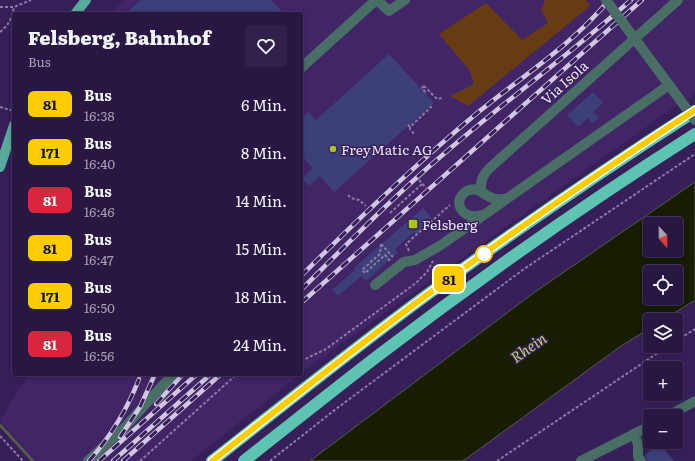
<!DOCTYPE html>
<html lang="de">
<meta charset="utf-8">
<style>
:root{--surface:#291743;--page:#31204a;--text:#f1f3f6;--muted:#a59fb2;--line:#45365c}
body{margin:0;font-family:Literata,serif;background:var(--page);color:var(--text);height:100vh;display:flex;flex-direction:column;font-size:15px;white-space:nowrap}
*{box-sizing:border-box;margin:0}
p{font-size:13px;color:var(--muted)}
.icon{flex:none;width:22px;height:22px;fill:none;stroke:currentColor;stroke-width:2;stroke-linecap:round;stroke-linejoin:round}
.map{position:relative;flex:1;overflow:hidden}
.side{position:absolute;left:12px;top:12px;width:291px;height:364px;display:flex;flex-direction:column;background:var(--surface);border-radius:4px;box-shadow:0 2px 6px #0003,0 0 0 1px var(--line)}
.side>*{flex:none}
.badge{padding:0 8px;border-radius:6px;font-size:14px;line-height:26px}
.needle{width:26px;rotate:159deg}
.tools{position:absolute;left:643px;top:217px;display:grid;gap:8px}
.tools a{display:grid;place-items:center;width:40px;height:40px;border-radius:4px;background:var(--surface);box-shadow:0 2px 6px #0003,0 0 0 1px var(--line);font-size:20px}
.map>.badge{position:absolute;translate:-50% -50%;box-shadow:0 0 0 2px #fff}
.round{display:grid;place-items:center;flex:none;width:42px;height:42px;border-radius:4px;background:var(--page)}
.overview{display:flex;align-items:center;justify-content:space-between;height:68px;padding:0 16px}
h1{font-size:19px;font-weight:800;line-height:30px}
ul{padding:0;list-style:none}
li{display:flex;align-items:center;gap:12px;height:48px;padding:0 16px}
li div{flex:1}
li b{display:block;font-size:15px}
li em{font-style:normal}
li .badge{min-width:44px;font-weight:700;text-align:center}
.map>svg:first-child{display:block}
</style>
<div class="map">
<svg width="695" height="461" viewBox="0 0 695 461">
<rect width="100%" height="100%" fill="#371f59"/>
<g fill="#412567">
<polygon points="124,0 695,0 695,94 663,115 301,373 301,14 109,14"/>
<polygon points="29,374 300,374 191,461 35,461 0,420"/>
</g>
<polygon fill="#683c12" points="545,0 586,0 590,6 468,106 450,96 474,84 469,70 439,34 486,3 522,40 548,23 541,10"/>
<path fill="#161d00" stroke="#56594b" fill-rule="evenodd" d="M 695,182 L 695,300 L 663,320 L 650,320 L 650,328 L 621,346 L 463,461 L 310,461 L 535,292 ZM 650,224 L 676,224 L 676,250 L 650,250 ZM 650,272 L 676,272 L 676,298 L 650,298 Z"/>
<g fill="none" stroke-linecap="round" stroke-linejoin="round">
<polyline stroke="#56594b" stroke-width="3" points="0,425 33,461"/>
</g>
<g fill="#3d3f7b">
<polygon points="141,0 271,0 284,14 125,14"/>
<polygon points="389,54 434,103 334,192 320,176 309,186 302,178 313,168 301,155 301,118 308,112 316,120"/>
<polygon points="593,92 603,103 593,112 599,118 592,123 588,118 578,127 567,115"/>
<polygon points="423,208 431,217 423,225 424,227 416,235 414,232 395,249 398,252 366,281 361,276 338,296 332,290 355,270 354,268"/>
<polygon points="659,443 674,461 647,461 645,455"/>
</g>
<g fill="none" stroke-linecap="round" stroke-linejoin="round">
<g stroke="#8c7ca5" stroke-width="2" stroke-dasharray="3 2" stroke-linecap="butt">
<polyline points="0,7 14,7 31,0"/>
<path d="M 0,32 C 9,25 12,18 14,7"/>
<polyline points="424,86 437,99 442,98"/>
<polyline points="424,86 422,88 426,93 426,94"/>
<polyline points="0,107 14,111"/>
<polyline points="408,125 410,127 431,107 430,106"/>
<polyline points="410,127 410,129 415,135"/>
<polyline points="419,180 426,188"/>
<polyline points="348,195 351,198 359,200 366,206"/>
<polyline points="390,213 422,184"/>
<polyline points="381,244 393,257"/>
<polyline points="381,244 380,254 362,270 365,273 385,255 390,261"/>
<polyline points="409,251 406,244 450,205"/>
<polyline points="676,341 695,329"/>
<polyline points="301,361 326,349 416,283 427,272 433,261"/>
<polyline points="0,436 23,461"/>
<polyline points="140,461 237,374"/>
<polyline points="270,461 336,409 524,269 695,154"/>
<polyline points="497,461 668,346"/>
</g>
<g stroke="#486e66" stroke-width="10">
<polyline points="377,0 389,11 405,0"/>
<polyline points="301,68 376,0"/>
<path d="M 482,192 C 477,176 491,167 502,157 L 678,0"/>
<path d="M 482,215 C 461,222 450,198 469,190 C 482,185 486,204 507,198"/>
<polyline points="375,285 404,262 415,260 441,245 669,85"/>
<polyline points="668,416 695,401"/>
<polyline points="634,434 638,444 638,457 641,461"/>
<polyline points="88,461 124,428 173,374"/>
<polyline points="581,461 650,426"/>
</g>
<g stroke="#58ab9c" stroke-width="10">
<polyline points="75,14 86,0"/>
<polyline points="0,167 14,125"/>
</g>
<g stroke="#5dc4b1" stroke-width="12">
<path d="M 212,461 C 282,406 352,350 424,297 C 513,232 603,170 695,111"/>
<path d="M 244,461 C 287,427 331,392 375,358 C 478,279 585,204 695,134"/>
</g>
<g stroke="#d1c7e2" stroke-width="4.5">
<g id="rail">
<path d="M 301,276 C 357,220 415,165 476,114 C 521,77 572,45 609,0"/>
<path d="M 301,290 C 348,243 395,195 446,152 C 507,100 571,53 631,0"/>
<polyline points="301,303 642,0"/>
<polyline points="156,404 183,374"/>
<polyline points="120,437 140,407 155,374"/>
<path d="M 89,461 C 111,436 127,410 139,379"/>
<polyline points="99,461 197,374"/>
<polyline points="113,461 211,374"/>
<polyline points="123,461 221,374"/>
</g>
</g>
<use href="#rail" stroke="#371f59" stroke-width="3" stroke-dasharray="9" stroke-linecap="butt"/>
<polyline stroke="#486e66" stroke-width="10" points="606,0 695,120"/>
</g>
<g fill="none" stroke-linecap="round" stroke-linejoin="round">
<g stroke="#fff" stroke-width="9">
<path id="line" d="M 212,461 C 282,406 352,350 424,297 C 512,232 603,170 695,110"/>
</g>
<use href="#line" stroke="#fc0" stroke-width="6"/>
</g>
<g fill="#aac718" stroke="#371f59" stroke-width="1.5">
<circle cx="333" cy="149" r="4"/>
<rect x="408" y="219" width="10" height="10" rx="2"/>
</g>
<circle fill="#fff" stroke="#fc0" stroke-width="2" cx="484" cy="254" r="8"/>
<g text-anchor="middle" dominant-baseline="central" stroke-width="3" stroke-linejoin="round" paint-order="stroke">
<g font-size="14" fill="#ece5fb" stroke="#371f59">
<text transform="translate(564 82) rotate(-42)">Via Isola</text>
</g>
<g font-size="14" fill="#ece5fb" stroke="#371f59" text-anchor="start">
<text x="341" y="149">FreyMatic AG</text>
<text x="422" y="224">Felsberg</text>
</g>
<g font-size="15" font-style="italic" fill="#bbd171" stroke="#371f59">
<text transform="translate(528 347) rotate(-35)">Rhein</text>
</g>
</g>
</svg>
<div class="tools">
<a><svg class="needle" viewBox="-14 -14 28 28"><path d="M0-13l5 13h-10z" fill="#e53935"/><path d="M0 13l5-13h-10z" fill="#a59fb2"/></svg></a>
<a><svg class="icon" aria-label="locate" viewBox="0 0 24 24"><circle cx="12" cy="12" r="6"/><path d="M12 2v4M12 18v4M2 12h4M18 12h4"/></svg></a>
<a><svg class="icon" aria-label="layers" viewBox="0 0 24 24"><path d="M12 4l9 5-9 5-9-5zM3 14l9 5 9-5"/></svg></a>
<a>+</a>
<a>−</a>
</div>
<b class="badge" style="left:449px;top:279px;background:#fc0;color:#111">81</b>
<section class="side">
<div class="overview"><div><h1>Felsberg, Bahnhof</h1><p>Bus</p></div><a class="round"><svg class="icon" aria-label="heart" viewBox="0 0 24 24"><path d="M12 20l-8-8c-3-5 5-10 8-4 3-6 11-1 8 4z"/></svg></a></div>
<ul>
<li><span class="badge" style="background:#fc0;color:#111">81</span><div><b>Bus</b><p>16:38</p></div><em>6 Min.</em></li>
<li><span class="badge" style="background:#fc0;color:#111">171</span><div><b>Bus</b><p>16:40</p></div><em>8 Min.</em></li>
<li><span class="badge" style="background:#d7263d;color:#fff">81</span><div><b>Bus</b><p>16:46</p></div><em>14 Min.</em></li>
<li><span class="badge" style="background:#fc0;color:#111">81</span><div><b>Bus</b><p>16:47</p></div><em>15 Min.</em></li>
<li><span class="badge" style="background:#fc0;color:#111">171</span><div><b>Bus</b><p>16:50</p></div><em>18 Min.</em></li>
<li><span class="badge" style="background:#d7263d;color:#fff">81</span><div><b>Bus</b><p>16:56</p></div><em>24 Min.</em></li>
</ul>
</section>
</div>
